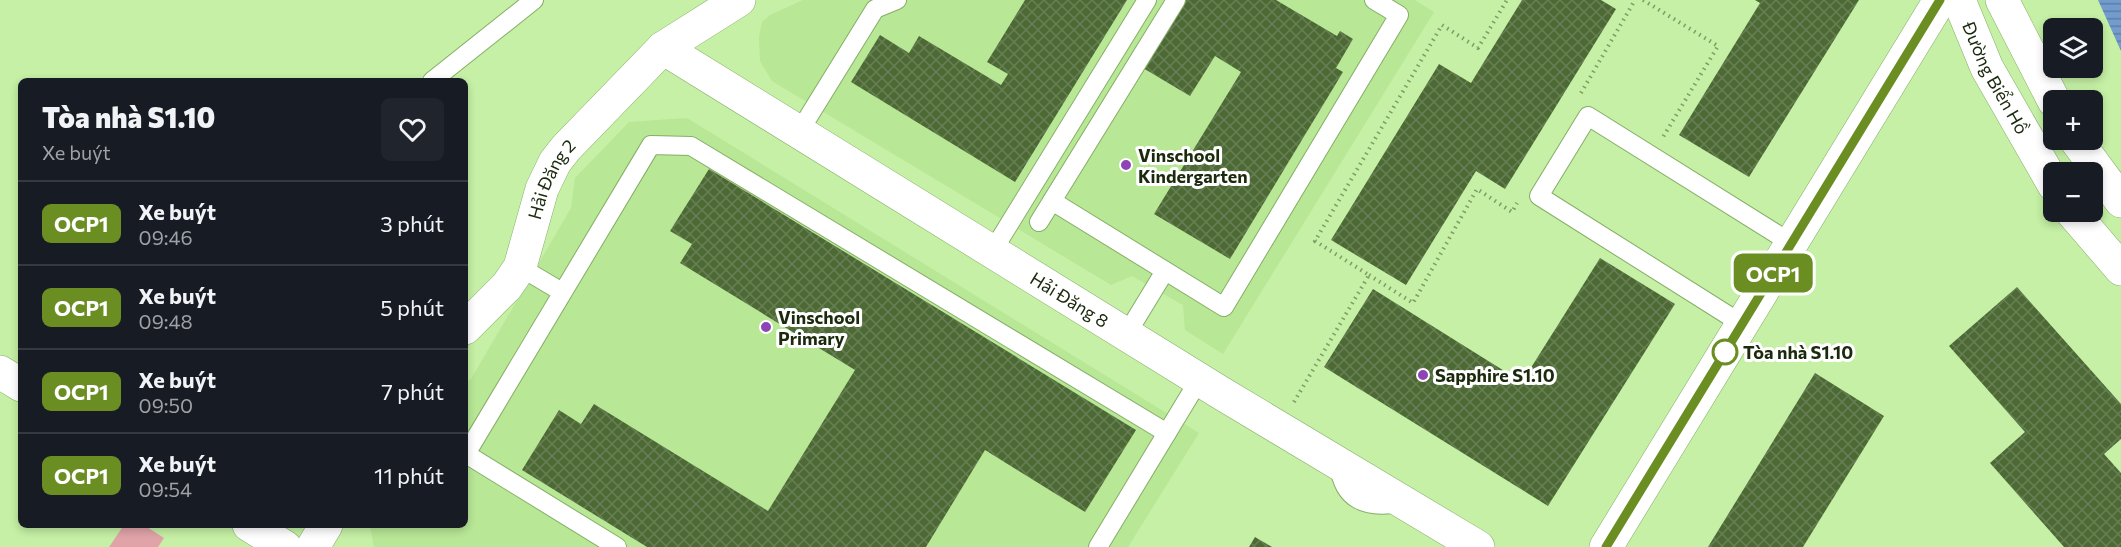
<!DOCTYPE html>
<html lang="vi">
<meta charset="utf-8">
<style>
:root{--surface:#171b24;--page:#20242c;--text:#f1f3f6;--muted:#9ea1a6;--line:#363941}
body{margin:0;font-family:Commissioner,sans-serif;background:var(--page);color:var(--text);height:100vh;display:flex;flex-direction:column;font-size:22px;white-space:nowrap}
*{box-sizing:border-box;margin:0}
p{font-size:20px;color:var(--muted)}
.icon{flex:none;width:33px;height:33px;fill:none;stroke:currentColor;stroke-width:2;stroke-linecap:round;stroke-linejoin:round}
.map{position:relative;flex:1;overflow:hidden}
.sheet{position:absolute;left:18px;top:78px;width:450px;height:450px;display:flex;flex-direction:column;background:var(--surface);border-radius:9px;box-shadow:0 3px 9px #0003}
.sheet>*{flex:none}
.badge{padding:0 12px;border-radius:9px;font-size:21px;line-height:39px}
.controls{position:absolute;left:2043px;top:18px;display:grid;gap:12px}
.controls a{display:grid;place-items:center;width:60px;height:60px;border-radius:9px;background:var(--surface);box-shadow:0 3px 9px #0003;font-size:30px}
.map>.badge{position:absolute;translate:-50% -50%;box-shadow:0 0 0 3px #fff}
.round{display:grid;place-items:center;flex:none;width:63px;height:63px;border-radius:9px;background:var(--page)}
.head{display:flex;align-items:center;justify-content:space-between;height:102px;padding:0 24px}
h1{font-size:28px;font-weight:800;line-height:45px}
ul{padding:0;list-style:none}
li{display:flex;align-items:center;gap:18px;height:84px;padding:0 24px;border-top:2px solid var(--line)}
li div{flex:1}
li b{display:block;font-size:22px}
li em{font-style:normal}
li .badge{min-width:66px;font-weight:700;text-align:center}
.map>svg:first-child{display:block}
</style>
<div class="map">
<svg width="2121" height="547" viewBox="0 0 2121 547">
<defs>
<pattern id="water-rules" width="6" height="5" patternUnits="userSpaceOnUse" patternTransform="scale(1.5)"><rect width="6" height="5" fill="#729ccd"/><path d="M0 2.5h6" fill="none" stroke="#5d7fa5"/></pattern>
<pattern id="building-cross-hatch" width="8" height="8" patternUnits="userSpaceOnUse" patternTransform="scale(1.5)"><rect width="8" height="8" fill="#4d6a35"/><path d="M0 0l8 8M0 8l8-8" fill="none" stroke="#687f55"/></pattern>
</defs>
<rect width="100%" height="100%" fill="#c5f0a5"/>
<g fill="#b8e796">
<polygon points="803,0 1415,0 1434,12 1223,354 1185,330 1183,305 1132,276 1111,285 772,81 760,61 759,37 762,22 770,15"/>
<polygon points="687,118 1199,433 1128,547 374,547 370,525 465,525 465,382 471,379 571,208 575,178 629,122"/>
</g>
<polygon fill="#e0a3a8" points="124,525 144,525 164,538 158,547 109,547"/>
<polygon fill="url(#water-rules)" points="2098,0 2121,0 2121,51"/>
<g fill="url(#building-cross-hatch)">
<polygon points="1025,0 1127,0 1015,182 851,82 880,35 909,53 919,36 1001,85 1008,74 987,62"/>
<polygon points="1185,0 1276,0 1337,36 1340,31 1353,39 1336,68 1343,72 1230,259 1154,214 1241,72 1215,56 1190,96 1143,68"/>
<polygon points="1522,0 1601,0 1616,9 1505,189 1476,171 1406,285 1331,240 1439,64 1471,83"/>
<polygon points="1755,0 1859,0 1749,177 1679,135 1760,3"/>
<polygon points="709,169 1136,430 1085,512 985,450 926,547 647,547 522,470 559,410 581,424 594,404 768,511 855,370 680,263 692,244 670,231"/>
<polygon points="1600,258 1675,304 1548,506 1324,367 1373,289 1522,382"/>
<polygon points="2017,287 2121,404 2121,439 2104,454 2121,473 2121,547 2064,547 1990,463 2025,432 1949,346"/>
<polygon points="1815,373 1884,416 1803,547 1708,547"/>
<polygon points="1255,537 1272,547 1249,547"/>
</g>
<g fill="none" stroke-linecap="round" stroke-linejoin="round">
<g stroke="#85ae66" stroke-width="20">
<g id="service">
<polyline points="432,81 534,0"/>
<polyline points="799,132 875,9 897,0"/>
<polyline points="1052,201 1224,307 1399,15 1374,0"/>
<polyline points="1039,222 1176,0"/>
<polyline points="992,252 1147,0"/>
<polyline points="520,267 562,292"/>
<polyline points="1742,324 1539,196 1588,116 1791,243"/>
<polyline points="1126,335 1165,271"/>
<path d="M 1339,465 C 1343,500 1366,509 1399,503"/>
<polyline points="617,547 466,454 651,145 691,146 1167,433"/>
<polyline points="1098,547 1199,380"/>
</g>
</g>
<g stroke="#85ae66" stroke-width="34">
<g id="minor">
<path id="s1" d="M 663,48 L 1221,393 L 1478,547"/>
<path id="s2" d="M 465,328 L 507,286 L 520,267 L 542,189 L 555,162 L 566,148 L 663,48 L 739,0"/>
<polyline points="0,372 21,385"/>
<polyline points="249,525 285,547"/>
<polyline points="313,547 326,525"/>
<polyline points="1606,547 1940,0"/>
</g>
</g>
<g stroke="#85ae66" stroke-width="34">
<g id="tertiary">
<path id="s3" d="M 1959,0 L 1987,68 L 2054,185"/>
<polyline points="2002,0 2054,101"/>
<polyline points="2076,140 2121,201"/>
<polyline points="2072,212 2121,269"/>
</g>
</g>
<g stroke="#7e9d65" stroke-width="4" stroke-dasharray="1.5 4.5" stroke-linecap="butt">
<polyline points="1643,0 1718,46 1663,137"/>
<polyline points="1581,93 1635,0"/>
<polyline points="1369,275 1413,303 1477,189 1512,212 1517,203"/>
<polyline points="1294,402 1369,275 1315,241 1442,25 1478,48 1507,0"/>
</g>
<use href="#service" stroke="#fff" stroke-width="18"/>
<use href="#minor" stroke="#fff" stroke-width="33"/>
<use href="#tertiary" stroke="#fff" stroke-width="33"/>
</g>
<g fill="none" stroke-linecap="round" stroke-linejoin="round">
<g stroke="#fff" stroke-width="14">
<polyline id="line" points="1606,547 1940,0"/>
</g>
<use href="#line" stroke="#6b8e23" stroke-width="9"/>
</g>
<g fill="#8f43b4" stroke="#fff" stroke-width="2">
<circle cx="1126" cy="165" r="6"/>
<circle cx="766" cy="327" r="6"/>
<circle cx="1423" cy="375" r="6"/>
</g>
<circle fill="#fff" stroke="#6b8e23" stroke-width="3" cx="1725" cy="352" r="12"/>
<g text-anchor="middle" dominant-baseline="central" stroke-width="6" stroke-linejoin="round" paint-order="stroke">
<g font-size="18" fill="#1b2a0d" stroke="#fff">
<text stroke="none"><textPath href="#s3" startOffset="86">Đường Biển Hồ</textPath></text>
<text stroke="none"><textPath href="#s2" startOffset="176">Hải Đăng 2</textPath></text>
<text stroke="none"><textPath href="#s1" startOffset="478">Hải Đăng 8</textPath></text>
</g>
<g font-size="18" font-weight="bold" fill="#1b2a0d" stroke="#fff" text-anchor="start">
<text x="1138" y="155">Vinschool<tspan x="1138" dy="21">Kindergarten</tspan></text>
<text x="778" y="317">Vinschool<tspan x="778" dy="21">Primary</tspan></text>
<text x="1435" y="375">Sapphire S1.10</text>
</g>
<g font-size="18" font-weight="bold" fill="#1b2a0d" stroke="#fff" text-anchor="start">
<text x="1743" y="352">Tòa nhà S1.10</text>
</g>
</g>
</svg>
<div class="controls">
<a><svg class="icon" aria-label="layers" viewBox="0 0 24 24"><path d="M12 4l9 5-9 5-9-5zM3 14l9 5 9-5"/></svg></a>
<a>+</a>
<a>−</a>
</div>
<b class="badge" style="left:1773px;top:273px;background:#6b8e23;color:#fff">OCP1</b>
<section class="sheet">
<div class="head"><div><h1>Tòa nhà S1.10</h1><p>Xe buýt</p></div><a class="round"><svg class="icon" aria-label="heart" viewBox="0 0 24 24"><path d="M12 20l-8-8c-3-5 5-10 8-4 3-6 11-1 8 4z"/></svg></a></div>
<ul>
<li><span class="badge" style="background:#6b8e23;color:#fff">OCP1</span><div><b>Xe buýt</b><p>09:46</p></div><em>3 phút</em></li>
<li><span class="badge" style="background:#6b8e23;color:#fff">OCP1</span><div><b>Xe buýt</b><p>09:48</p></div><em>5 phút</em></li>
<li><span class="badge" style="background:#6b8e23;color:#fff">OCP1</span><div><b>Xe buýt</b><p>09:50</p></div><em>7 phút</em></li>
<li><span class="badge" style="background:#6b8e23;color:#fff">OCP1</span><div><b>Xe buýt</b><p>09:54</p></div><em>11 phút</em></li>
</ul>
</section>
</div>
